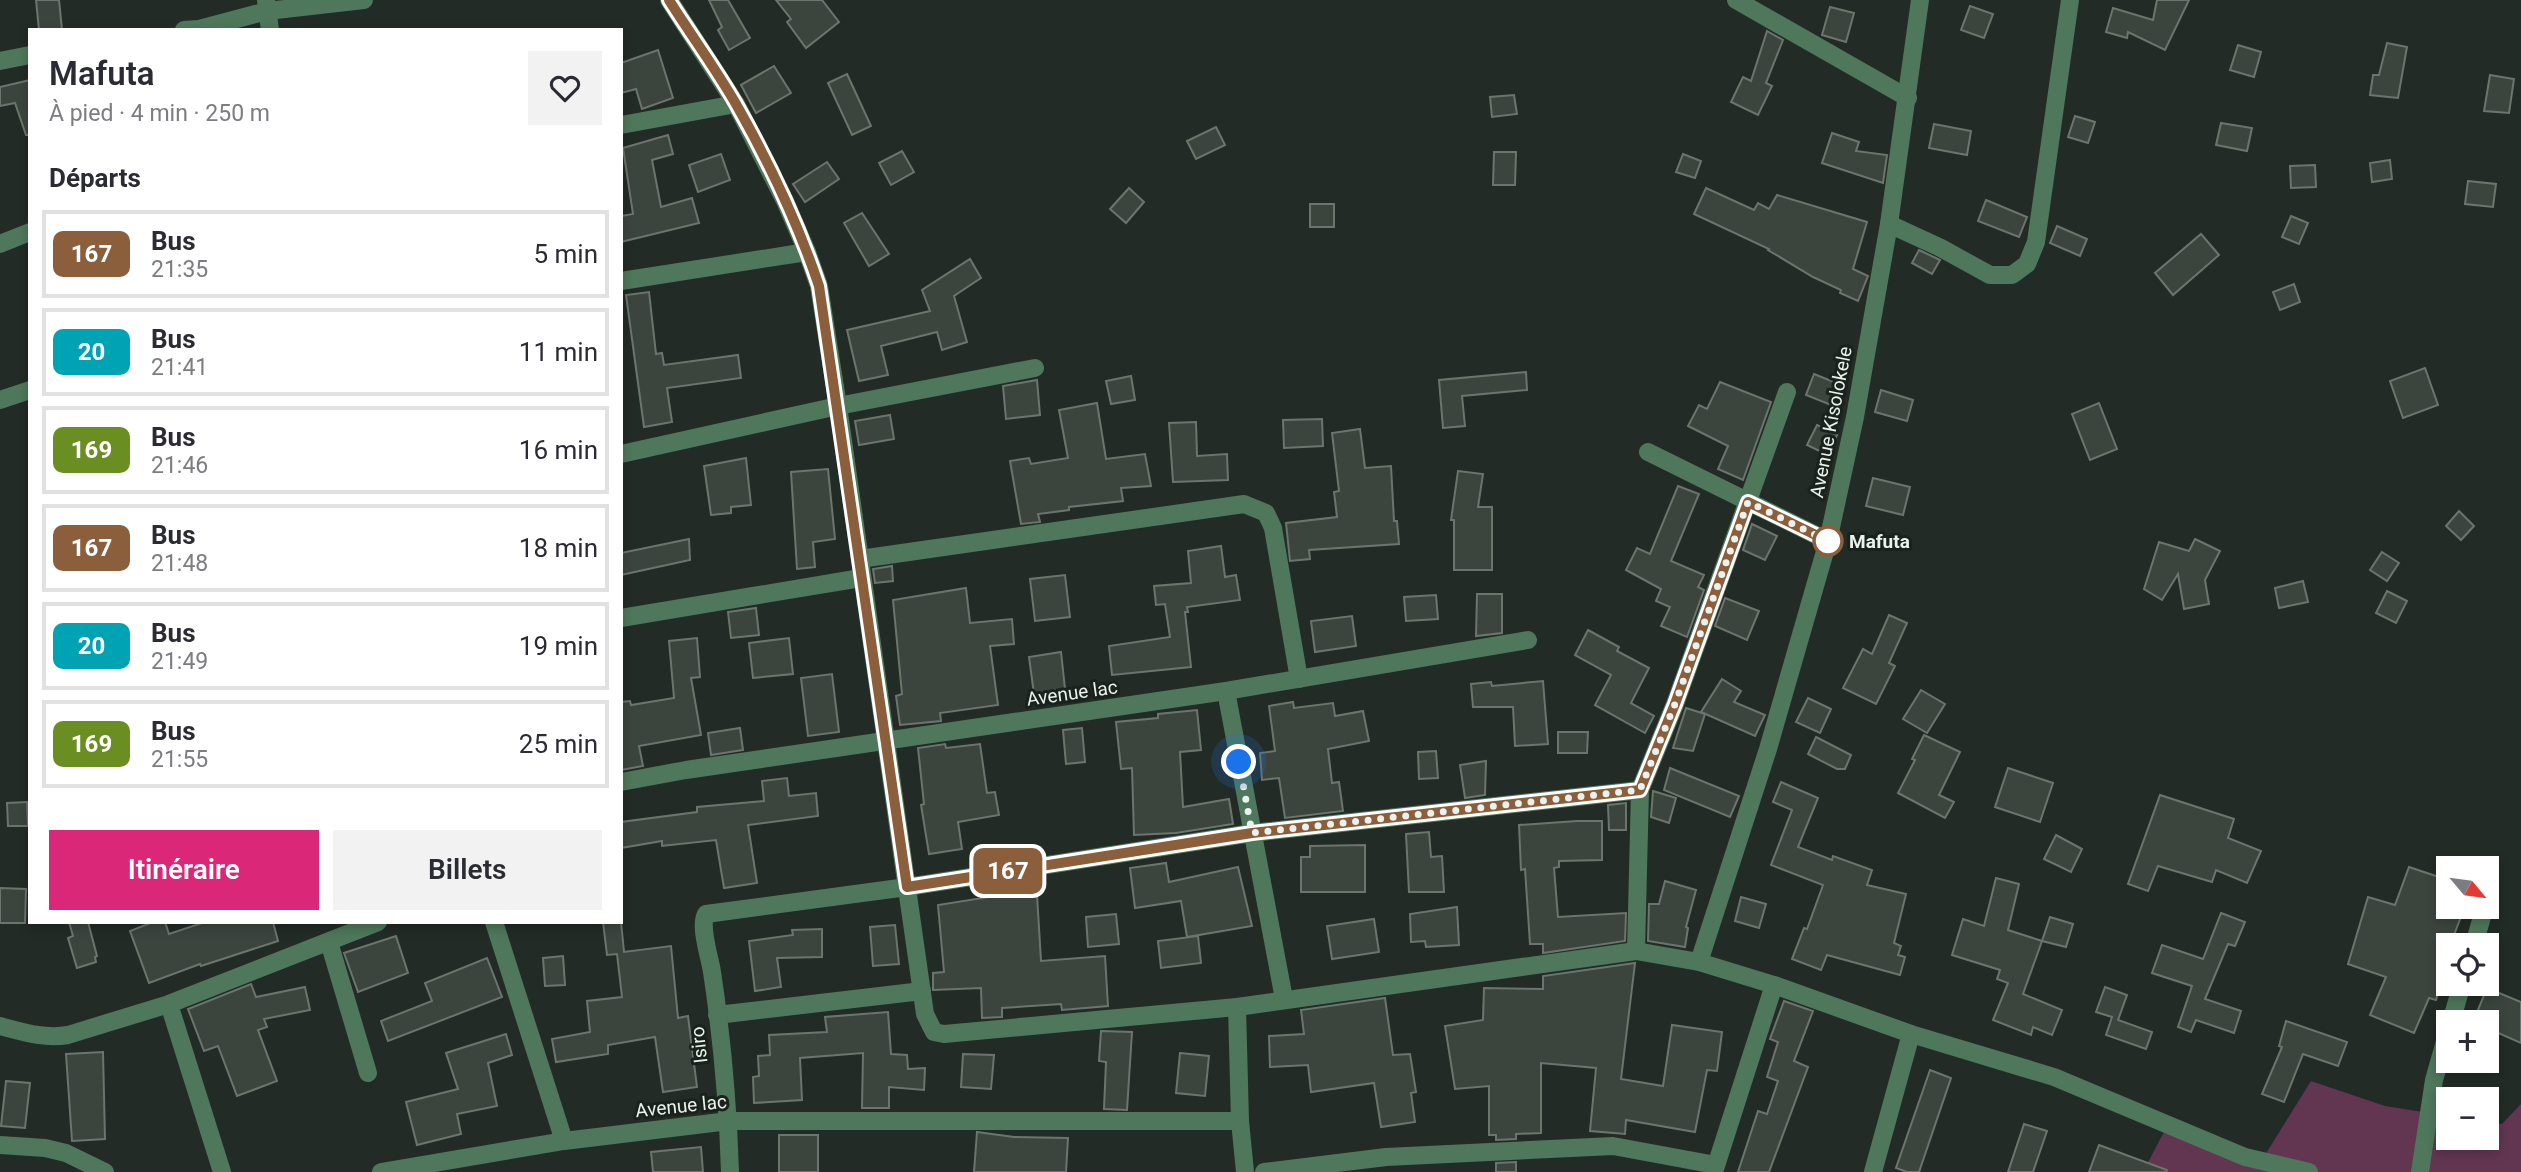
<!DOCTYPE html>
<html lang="fr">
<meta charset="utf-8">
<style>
:root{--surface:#fff;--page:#f2f2f3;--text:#2b2b33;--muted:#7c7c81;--line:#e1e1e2;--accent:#db2777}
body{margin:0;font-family:Roboto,sans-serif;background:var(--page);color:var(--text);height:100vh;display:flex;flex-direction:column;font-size:26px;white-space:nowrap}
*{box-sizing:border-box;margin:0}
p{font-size:23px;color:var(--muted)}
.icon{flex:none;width:38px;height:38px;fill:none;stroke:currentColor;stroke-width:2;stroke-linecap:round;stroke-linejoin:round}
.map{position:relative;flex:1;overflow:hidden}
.sheet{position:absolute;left:28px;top:28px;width:595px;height:896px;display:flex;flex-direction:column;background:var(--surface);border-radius:0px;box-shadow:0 4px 10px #0003}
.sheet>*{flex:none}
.badge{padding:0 14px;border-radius:10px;font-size:24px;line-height:46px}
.needle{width:46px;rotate:119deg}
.buttons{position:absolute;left:2436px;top:856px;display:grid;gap:14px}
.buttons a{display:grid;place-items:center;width:63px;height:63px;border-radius:0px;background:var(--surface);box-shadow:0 4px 10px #0003;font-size:35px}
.you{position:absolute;width:35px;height:35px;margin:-18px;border:5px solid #fff;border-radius:50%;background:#1a73e8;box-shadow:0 0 0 10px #1a73e833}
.map>.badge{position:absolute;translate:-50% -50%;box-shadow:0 0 0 4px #fff}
h2{padding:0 21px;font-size:26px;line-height:63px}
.round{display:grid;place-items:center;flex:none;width:74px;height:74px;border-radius:0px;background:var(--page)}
.head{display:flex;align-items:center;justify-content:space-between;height:119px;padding:0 21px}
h1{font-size:33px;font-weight:600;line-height:52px}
.button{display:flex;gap:14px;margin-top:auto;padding:14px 21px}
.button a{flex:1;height:80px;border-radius:0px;background:var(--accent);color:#fff;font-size:28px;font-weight:600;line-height:80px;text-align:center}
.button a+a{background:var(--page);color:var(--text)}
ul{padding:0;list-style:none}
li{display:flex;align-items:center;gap:21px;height:88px;margin:0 14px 10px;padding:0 7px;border:4px solid var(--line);border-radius:0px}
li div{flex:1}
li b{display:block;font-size:26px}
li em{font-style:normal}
li .badge{min-width:77px;font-weight:700;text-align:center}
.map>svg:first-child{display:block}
</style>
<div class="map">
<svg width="2521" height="1172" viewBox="0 0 2521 1172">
<rect width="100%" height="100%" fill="#222b25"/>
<polygon fill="#623651" points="2311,1081 2385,1106 2448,1116 2448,1138 2487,1138 2487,1122 2502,1124 2521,1104 2521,1172 2143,1172 2164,1132 2257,1168"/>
<g fill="#3b453e" stroke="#6b756d" stroke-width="2">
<polygon points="36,0 59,0 62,30 39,30"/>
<polygon points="709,0 728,0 750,38 729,50 718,30 722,27"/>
<polygon points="776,0 822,0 839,22 806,48 787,22 791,19"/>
<polygon points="2157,0 2189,0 2165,50 2128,32 2127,38 2106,32 2113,8 2153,20"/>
<polygon points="1970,6 1993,14 1984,38 1961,30"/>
<polygon points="1830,7 1854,13 1846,42 1822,35"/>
<polygon points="1767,31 1783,40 1766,83 1772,86 1758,115 1731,102 1743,77 1751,81"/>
<polygon points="2387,43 2407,47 2398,98 2370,95 2373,75 2379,75"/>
<polygon points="2238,45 2261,52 2254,77 2230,70"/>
<polygon points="658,50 673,98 642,109 636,89 621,93 621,63"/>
<polygon points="774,66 791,93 756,113 741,85"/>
<polygon points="847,74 871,126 852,135 828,83"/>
<polygon points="2490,75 2514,79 2509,113 2484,111"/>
<polygon points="30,80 30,135 26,135 15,103 0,106 0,87"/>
<polygon points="1514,95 1517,114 1492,117 1490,97"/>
<polygon points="2075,116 2095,122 2088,143 2068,137"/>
<polygon points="2221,123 2252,128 2247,151 2216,145"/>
<polygon points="1934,124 1971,131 1967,155 1929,148"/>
<polygon points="1216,127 1225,145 1196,159 1187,141"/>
<polygon points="1832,133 1859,142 1856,151 1887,155 1883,183 1822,163"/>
<polygon points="668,135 673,154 652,160 661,207 692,198 699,223 621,242 621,216 633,214 623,148"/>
<polygon points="902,151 914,172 891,185 879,163"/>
<polygon points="1494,152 1516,152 1515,185 1493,185"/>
<polygon points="721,154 730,180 698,192 689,165"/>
<polygon points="1683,154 1701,161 1695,178 1676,172"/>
<polygon points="2390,160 2392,179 2372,182 2370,163"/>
<polygon points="827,162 839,179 805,202 793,184"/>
<polygon points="2315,165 2316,187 2291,188 2290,166"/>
<polygon points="2468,181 2496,184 2493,207 2465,204"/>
<polygon points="1129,188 1144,202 1126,223 1110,209"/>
<polygon points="1706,188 1754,210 1758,203 1769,209 1777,195 1867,222 1853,269 1868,276 1858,301 1840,293 1841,290 1813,277 1768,250 1769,249 1694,214"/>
<polygon points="1986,200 2027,217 2019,237 1978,221"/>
<rect x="1310" y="204" width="24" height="23"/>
<polygon points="862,213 889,254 869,266 844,223"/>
<polygon points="2291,216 2308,223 2299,244 2282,237"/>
<polygon points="2057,226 2087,239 2080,256 2050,243"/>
<polygon points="2201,234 2219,255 2173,295 2155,273"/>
<polygon points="1919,250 1940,260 1932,274 1912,263"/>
<polygon points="970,259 981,278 954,296 967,342 942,350 937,332 881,346 888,375 859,381 847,330 930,311 922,290"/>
<polygon points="2294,284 2300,302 2280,310 2273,292"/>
<polygon points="649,292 656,354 662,353 664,365 738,355 741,378 667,388 672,422 644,427 626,295"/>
<polygon points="2425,368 2438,405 2403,418 2390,381"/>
<polygon points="1526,372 1527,390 1462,396 1465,426 1443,428 1439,380"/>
<polygon points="1814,374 1844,386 1836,407 1806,395"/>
<polygon points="1131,376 1135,400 1111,404 1106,381"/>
<polygon points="1037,380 1040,415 1006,419 1003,386"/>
<polygon points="1720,382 1771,402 1743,480 1718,469 1728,446 1688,426 1699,405 1707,409"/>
<polygon points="1881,390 1913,400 1907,421 1875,412"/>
<polygon points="1097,403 1106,459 1145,454 1151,486 1121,488 1123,501 1069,507 1069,510 1038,514 1040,522 1021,524 1010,461 1029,458 1031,464 1068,458 1059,410"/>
<polygon points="2099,403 2117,449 2090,460 2072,414"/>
<polygon points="890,415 894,439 859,445 855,421"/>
<polygon points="1322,419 1323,446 1284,448 1283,420"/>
<polygon points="1196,422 1197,456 1227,454 1228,480 1173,482 1169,423"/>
<polygon points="1817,425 1837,435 1828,455 1807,445"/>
<polygon points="1360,429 1365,468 1391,466 1394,521 1397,521 1399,544 1309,550 1310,559 1290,561 1286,523 1337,517 1334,492 1339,491 1332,433"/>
<polygon points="746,458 751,505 731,507 731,513 711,515 704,466"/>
<polygon points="828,469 835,539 813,542 815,567 797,569 791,472"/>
<polygon points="1458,471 1483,474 1478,507 1492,507 1492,570 1454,570 1454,520 1451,520"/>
<polygon points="1873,478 1910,487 1903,515 1866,506"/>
<polygon points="1678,486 1699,494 1671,561 1704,575 1698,587 1704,590 1687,637 1661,626 1670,607 1656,601 1661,589 1626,570 1637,548 1650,554"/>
<polygon points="2459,511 2474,526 2461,540 2446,526"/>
<polygon points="1752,524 1777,536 1765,560 1743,550"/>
<polygon points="689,539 690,560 621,575 621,553"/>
<polygon points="2195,539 2220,551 2205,580 2209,604 2184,609 2178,574 2162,600 2144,589 2159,542 2189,551"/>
<polygon points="1221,546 1225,577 1236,575 1240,600 1187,607 1188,612 1185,612 1191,667 1112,675 1109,646 1170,637 1165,604 1156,605 1154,586 1191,583 1188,551"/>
<polygon points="2382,552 2399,563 2387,581 2370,570"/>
<polygon points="892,566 893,581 875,583 873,569"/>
<polygon points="1065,575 1070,617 1035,621 1030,579"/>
<polygon points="2303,581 2308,602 2279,608 2275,588"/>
<polygon points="966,588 970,623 1012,619 1014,644 990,646 998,705 940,713 941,721 900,725 896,696 902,694 893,600"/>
<polygon points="2387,591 2407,601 2396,623 2376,613"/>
<polygon points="1477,594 1502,594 1502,633 1476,636"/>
<polygon points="1436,595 1438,619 1406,621 1404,597"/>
<polygon points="1725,598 1759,611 1747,640 1715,626"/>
<polygon points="756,608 759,635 731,638 728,612"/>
<polygon points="1889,615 1907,623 1889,663 1895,666 1876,704 1843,688 1863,649 1872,654"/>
<polygon points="1352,616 1356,646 1315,652 1311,621"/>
<polygon points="1588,630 1619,647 1617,651 1649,668 1631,703 1654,716 1645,733 1595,705 1611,675 1575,655"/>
<polygon points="697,638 700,677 691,678 701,735 639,746 643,766 621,770 621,702 630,701 631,705 674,698 669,641"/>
<polygon points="789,638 793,674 753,678 749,643"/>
<polygon points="1061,652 1065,689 1034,694 1029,657"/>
<polygon points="832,674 839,732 808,736 801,678"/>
<polygon points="1722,679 1741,691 1734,702 1765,715 1755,736 1701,712"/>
<polygon points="1543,681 1548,744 1515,746 1513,707 1473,707 1471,684 1491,682 1492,686"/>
<polygon points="1921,690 1945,704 1927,733 1903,719"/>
<polygon points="1808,698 1831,709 1820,733 1796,722"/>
<polygon points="1293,702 1294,708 1333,703 1335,716 1363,711 1369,741 1328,749 1332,783 1339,782 1343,811 1285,818 1279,778 1262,780 1260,753 1275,751 1269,706"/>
<polygon points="1686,708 1705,714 1693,751 1673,748"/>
<polygon points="1197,710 1201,750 1180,752 1183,807 1229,799 1233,824 1176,833 1134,835 1132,768 1121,769 1116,722 1158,718 1158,714"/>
<polygon points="740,728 743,750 711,755 708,733"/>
<polygon points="1082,728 1085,762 1066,764 1063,730"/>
<polygon points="1558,732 1588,732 1587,753 1558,753"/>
<polygon points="1924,735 1960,752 1939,795 1954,802 1945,818 1898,793 1915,760 1912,759"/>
<polygon points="1816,737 1851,755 1845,769 1837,769 1808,754"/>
<polygon points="945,744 946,748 980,744 987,793 995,792 999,815 958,822 962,849 929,854 921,805 924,804 918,748"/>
<polygon points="1436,751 1438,778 1419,779 1418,752"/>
<polygon points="1486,761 1485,795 1465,798 1460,765"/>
<polygon points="1670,768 1739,796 1730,817 1664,790"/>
<polygon points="2008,768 2053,783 2040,822 1995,807"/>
<polygon points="787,778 789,796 816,793 818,816 748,825 757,883 724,888 716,840 662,846 662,841 621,848 621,822 697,812 697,807 764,801 762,781"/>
<polygon points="1781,782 1818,798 1798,847 1832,860 1833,856 1872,870 1867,885 1906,894 1894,943 1901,946 1898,955 1905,957 1900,975 1827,955 1821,970 1792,959 1804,928 1807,929 1823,885 1771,865 1792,810 1773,802"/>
<polygon points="1653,791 1676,798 1669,823 1651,817"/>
<polygon points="2160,795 2234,819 2228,838 2261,851 2247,883 2216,870 2212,882 2158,866 2148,891 2128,884"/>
<polygon points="27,802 28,826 8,826 7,803"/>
<polygon points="1626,803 1626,830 1609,830 1608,805"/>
<polygon points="1577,821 1602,821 1602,860 1559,861 1559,867 1554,868 1558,917 1626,913 1625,941 1543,953 1543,944 1530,944 1525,869 1521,870 1519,825"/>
<polygon points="1429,832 1431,857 1442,856 1444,892 1409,892 1406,834"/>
<polygon points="2056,835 2082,849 2071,872 2044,859"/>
<polygon points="1365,845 1365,892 1301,892 1301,857 1310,857 1310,846"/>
<polygon points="1166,863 1169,882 1238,867 1252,926 1187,937 1181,901 1135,908 1130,868"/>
<polygon points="2409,867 2448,880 2448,906 2465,906 2451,943 2454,945 2448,945 2448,963 2436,1000 2429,998 2414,1033 2370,1015 2386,977 2348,964 2368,897 2395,905"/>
<polygon points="1036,878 1041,961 1105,956 1108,1006 1062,1010 1061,1004 1002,1008 1002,1017 982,1018 981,988 933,990 933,973 944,972 938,905 1008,894 1008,883"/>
<polygon points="1996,878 2019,884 2008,930 2042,941 2023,994 2062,1010 2052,1035 2033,1027 2031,1035 1993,1020 2008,983 1997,979 2000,970 1952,955 1963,919 1984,926"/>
<polygon points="1665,881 1696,890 1686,927 1688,928 1685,947 1648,941 1649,904 1659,904"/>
<polygon points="0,888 26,889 25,923 0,923"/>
<polygon points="1741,897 1766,904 1759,928 1735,921"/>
<polygon points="1457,907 1459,945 1426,947 1425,941 1411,942 1410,914"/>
<polygon points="2221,913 2245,922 2235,946 2228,944 2205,999 2241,1011 2234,1033 2196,1020 2191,1032 2178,1027 2192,986 2152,973 2162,945 2203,959"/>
<polygon points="1116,914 1119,944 1088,947 1086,917"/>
<polygon points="2050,917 2073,924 2066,947 2042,941"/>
<polygon points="1374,919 1379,952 1332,959 1327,926"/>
<polygon points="69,922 88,922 97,956 95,957 96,962 77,968 68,938 73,936"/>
<polygon points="153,922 165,922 169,934 205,922 273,922 278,941 201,966 200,964 149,983 130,931"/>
<polygon points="603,922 621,922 624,952 671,946 678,1018 688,1016 697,1087 663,1092 655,1037 608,1045 608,1054 556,1062 552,1039 590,1032 587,1001 622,997 617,954 607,955"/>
<polygon points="895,925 899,964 873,966 870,927"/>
<polygon points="822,929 822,957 777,958 781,987 755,991 749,941 793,935 792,930"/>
<polygon points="396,936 408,973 358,992 344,953"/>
<polygon points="1198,936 1201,963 1161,968 1158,941"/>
<polygon points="563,956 565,985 545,986 543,958"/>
<polygon points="487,958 502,997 388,1041 381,1021 432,1001 425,983"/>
<polygon points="1635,963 1621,1079 1663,1086 1672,1025 1722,1032 1717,1071 1707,1070 1695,1132 1626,1120 1625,1134 1590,1131 1596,1068 1541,1063 1541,1133 1516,1134 1516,1139 1496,1140 1496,1135 1489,1135 1489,1086 1455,1089 1445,1026 1483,1020 1484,988 1543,989 1543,976"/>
<polygon points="251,984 256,997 305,987 310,1010 264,1019 267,1027 258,1030 277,1081 237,1096 218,1046 204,1051 188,1009"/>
<polygon points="2105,987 2127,995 2118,1020 2152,1032 2146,1049 2106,1035 2112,1017 2096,1012"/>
<polygon points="2487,988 2521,1002 2521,1043 2487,1028 2487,1022 2473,1022"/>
<polygon points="1385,998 1393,1055 1410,1054 1416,1092 1411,1093 1415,1122 1381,1127 1374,1083 1311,1092 1308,1065 1270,1067 1269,1036 1304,1034 1301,1010"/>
<polygon points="1784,1001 1813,1011 1794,1061 1808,1067 1769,1172 1738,1172 1758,1111 1767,1114 1778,1081 1767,1077 1778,1042 1770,1039"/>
<polygon points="888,1012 891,1054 907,1055 908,1069 925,1068 924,1090 889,1087 889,1108 862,1108 863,1053 800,1058 802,1100 754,1103 753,1077 759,1076 758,1056 770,1055 769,1035 827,1032 825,1017"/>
<polygon points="2286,1021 2347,1042 2338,1066 2303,1054 2284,1102 2262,1094 2282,1047 2279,1046"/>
<polygon points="1101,1031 1132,1032 1127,1110 1104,1109 1106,1062 1099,1061"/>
<polygon points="506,1034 512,1055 488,1063 497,1106 457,1114 461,1134 417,1145 406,1102 458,1089 446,1053"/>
<polygon points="103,1052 105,1139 72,1141 66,1054"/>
<polygon points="1180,1053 1209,1056 1205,1096 1176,1093"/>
<polygon points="963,1054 994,1055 991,1089 961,1087"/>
<polygon points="1930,1070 1951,1078 1919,1172 1907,1172 1896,1168"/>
<polygon points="6,1081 30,1083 25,1128 1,1126"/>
<polygon points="2024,1124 2047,1131 2033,1172 2008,1172"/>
<polygon points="977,1132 1014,1137 1068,1138 1066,1172 974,1172"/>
<rect x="779" y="1135" width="39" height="37"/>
<polygon points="2099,1145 2167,1170 2166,1172 2089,1172"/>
<polygon points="701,1147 703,1172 653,1172 651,1152"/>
<polygon points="1516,1162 1516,1172 1496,1172 1496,1163"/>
</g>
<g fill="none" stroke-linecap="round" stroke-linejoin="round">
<g stroke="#4f775b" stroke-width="18">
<polyline points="266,0 270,30"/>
<polyline points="669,0 736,104 785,201 807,252 819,286 838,406 925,1014 934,1032 944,1034 1237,1007 1636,951 1699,962 1774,985 1911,1034 2054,1077 2245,1157 2309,1172"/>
<polyline points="1736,0 1908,98"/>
<polyline points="184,30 199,29 267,11 364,0"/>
<polyline points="0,61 30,55"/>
<polyline points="621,125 736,104"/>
<polyline points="1889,224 1941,248 1990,275 2012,275 2027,264 2036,242 2070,0"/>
<polyline points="0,244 30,232"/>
<polyline points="621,281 807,252"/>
<polyline points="0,400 30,390"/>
<polyline points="1648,452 1828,541"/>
<polyline points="621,454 838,406 1035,368"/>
<polyline points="860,559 1244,504 1266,513 1273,528 1299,679"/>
<polyline points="621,618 861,578"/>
<polyline points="1226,691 1284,999"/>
<polyline points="621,782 686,770 1226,691 1528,640"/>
<polyline points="494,922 564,1141"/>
<polyline points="329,942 368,1073"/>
<polyline points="2474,945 2485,906"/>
<polyline points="1636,951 1640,790 1675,704 1787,392"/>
<polyline points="1699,962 1768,749 1828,541 1855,417 1889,224 1920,0"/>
<polyline points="169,1004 222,1172"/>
<polyline points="1237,1007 1240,1121 1245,1172"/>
<polyline points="717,1015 922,991"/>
<polyline points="2451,1022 2462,984"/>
<path d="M 0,1026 C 23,1032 44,1039 68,1035 L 169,1004 L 378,922"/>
<polyline points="0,1145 45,1148 66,1153 105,1172"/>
<polyline points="381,1172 564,1141 729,1121 1240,1121"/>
<path d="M 730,1172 C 728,1106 722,1038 712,972 C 710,958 699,926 706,914 L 907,887 L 1252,833 L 1640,790"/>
<polyline points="1264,1172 1386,1157 1613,1146 1716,1165"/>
<polyline points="1714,1172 1774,985"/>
<polyline points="1873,1172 1911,1034"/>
<polyline points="2420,1172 2434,1080 2448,1031"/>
</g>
</g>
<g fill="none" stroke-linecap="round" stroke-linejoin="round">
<g stroke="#fff" stroke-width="16">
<path id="line" d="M 669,0 C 691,35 716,69 736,104 C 769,162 798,223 819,286 L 907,887 L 1252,833 L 1640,790 L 1675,704 L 1748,502 L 1828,541"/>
</g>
<use href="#line" stroke="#8b5e3c" stroke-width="10"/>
<polyline stroke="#ebf1ec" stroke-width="7" stroke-dasharray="0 12.6" points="1239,762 1252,833 1640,790 1675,704 1748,502 1828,541"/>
</g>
<circle fill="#fff" stroke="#8b5e3c" stroke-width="3.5" cx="1828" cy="541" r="14"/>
<g text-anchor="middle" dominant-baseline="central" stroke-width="6" stroke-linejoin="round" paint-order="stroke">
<g font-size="19" fill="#ebf1ec" stroke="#19221b">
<text transform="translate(1831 422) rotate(-79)">Avenue Kisolokele</text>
<text transform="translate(1072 693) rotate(-8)">Avenue lac</text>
<text transform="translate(699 1045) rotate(-96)">Isiro</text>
<text transform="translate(681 1106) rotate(-6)">Avenue lac</text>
</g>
<g font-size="19" font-weight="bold" fill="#ebf1ec" stroke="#19221b" text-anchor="start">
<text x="1849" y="541">Mafuta</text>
</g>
</g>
</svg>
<div class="buttons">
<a><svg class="needle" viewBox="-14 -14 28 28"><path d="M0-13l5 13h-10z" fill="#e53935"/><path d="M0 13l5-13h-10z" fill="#7c7c81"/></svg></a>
<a><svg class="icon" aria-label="locate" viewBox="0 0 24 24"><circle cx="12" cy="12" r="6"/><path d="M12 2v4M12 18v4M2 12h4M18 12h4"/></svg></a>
<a>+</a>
<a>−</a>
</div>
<div class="you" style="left:1239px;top:762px"></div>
<b class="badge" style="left:1008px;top:871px;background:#8b5e3c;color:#fff">167</b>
<section class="sheet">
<div class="head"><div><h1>Mafuta</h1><p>À pied · 4 min · 250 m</p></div><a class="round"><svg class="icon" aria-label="heart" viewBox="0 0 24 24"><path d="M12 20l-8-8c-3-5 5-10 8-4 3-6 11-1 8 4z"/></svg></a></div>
<h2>Départs</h2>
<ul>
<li><span class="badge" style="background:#8b5e3c;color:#fff">167</span><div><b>Bus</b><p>21:35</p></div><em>5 min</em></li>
<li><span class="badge" style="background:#00a3b4;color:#fff">20</span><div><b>Bus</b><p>21:41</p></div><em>11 min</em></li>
<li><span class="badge" style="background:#6b8e23;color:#fff">169</span><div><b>Bus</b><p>21:46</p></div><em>16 min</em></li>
<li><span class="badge" style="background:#8b5e3c;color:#fff">167</span><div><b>Bus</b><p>21:48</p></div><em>18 min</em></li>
<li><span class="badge" style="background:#00a3b4;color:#fff">20</span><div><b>Bus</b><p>21:49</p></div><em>19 min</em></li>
<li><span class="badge" style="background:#6b8e23;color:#fff">169</span><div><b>Bus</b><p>21:55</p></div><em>25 min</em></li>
</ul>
<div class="button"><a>Itinéraire</a><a>Billets</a></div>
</section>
</div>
